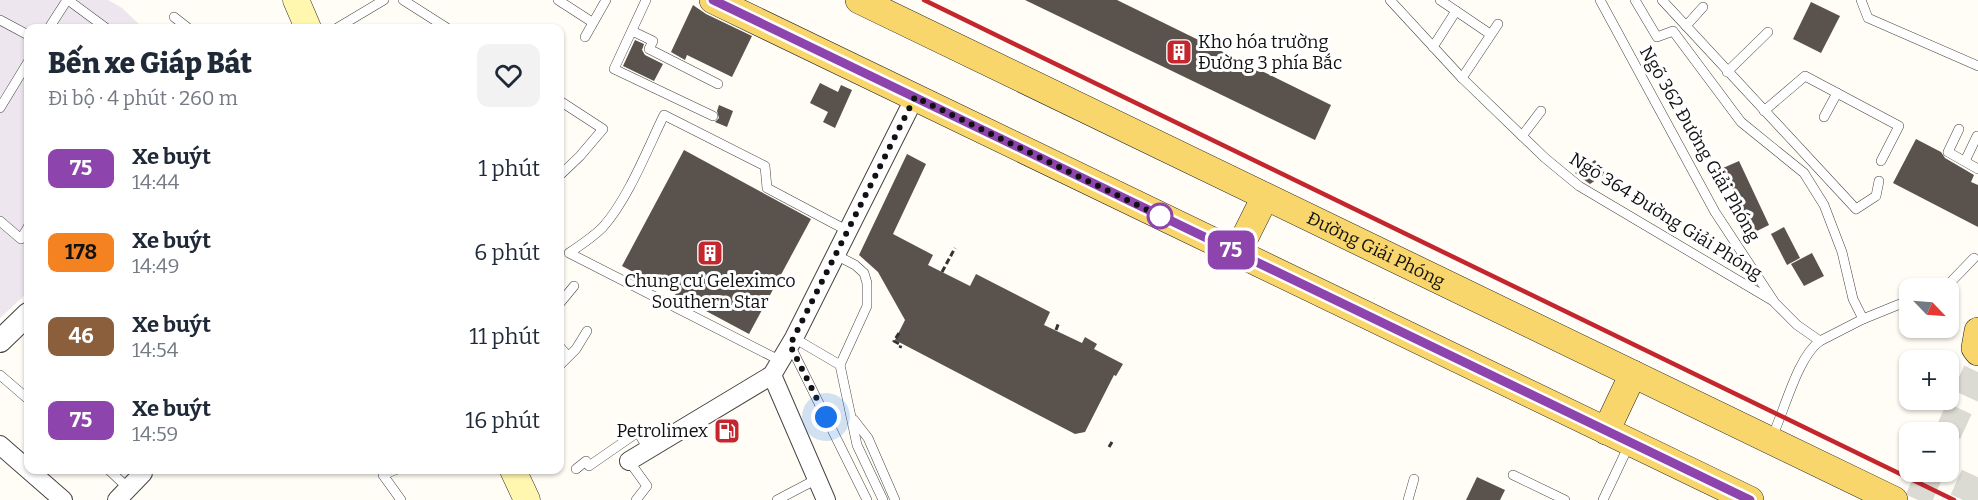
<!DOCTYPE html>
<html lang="vi">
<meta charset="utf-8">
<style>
:root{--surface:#fff;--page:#f2f2f3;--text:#1f2937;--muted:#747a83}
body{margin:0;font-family:Bitter,serif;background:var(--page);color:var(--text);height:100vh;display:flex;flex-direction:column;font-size:22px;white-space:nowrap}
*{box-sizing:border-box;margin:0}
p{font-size:20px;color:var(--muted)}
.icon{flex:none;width:33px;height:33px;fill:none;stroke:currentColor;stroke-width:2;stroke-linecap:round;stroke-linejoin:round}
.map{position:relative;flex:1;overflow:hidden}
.sheet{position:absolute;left:24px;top:24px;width:540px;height:450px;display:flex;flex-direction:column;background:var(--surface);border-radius:12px;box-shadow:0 2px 4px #0004}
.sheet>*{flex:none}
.badge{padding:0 12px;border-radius:9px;font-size:21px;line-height:39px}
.needle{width:39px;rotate:115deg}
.buttons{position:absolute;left:1899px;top:278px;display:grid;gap:12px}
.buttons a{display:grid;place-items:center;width:60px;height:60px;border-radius:12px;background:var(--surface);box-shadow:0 2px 4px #0004;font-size:30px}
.you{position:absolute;width:30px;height:30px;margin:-15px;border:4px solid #fff;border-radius:50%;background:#1a73e8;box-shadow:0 0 0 9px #1a73e833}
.map>.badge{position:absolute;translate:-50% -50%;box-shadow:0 0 0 3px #fff}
.round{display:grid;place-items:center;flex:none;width:63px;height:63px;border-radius:12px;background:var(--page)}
.summary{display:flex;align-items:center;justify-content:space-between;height:102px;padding:0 24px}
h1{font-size:28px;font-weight:800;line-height:45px}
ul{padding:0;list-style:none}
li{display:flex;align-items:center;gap:18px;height:84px;padding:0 24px}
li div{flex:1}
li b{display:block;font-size:22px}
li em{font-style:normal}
li .badge{min-width:66px;font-weight:700;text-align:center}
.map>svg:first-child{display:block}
</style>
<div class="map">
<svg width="1978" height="500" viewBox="0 0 1978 500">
<rect width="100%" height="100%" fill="#fffdf5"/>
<polygon fill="#eee6ef" points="0,0 108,0 122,8 143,28 28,28 28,292 0,318"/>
<g fill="#5a524d">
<polygon points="1025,0 1117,0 1331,105 1315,140"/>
<polygon points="1811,2 1840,16 1821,53 1793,39"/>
<polygon points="693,5 706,14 752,36 732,77 687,55 685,60 671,52"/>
<polygon points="635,40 644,44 642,50 645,55 663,64 654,81 623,66"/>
<polygon points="820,83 838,92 841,85 852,90 835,128 823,122 828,112 810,103"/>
<polygon points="719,105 733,111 727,127 715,122 719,118 717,111"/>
<polygon points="1916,139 1941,152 1945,158 1974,175 1971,182 1978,185 1978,227 1893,183"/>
<polygon points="684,150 811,219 749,334 622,266"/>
<polygon points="907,154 926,164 893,234 933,255 928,265 970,286 976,274 1050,312 1044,325 1082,343 1085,337 1097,344 1094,349 1123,364 1116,376 1114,375 1085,432 1075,434 895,340 905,320 878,272 859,255"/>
<polygon points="1595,160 1605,174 1590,184 1575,173"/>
<polygon points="1739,161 1769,225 1753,233 1723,168"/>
<polygon points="1784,227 1800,258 1787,265 1771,234"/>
<polygon points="1812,253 1824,276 1804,286 1791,264"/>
<polygon points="1477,477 1505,490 1500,500 1466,500"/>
</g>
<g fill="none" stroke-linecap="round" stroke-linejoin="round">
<g stroke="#dbdad3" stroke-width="27" stroke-dasharray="27 14" stroke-linecap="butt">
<polyline points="1948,433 1978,368"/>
<polyline points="1918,500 1931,471"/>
<polyline points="1963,500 1978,467"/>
</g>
<g stroke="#444" stroke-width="10">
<g id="service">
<polyline points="68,0 106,28"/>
<polyline points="403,0 447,28"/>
<polyline points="558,0 592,22"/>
<polyline points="646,0 614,69 713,116"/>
<polyline points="1390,0 1462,78 1545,158 1579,186 1773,301"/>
<polyline points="1440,0 1490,34"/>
<path d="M 1600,0 L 1715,212 L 1775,303 L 1797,325 L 1820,341 C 1797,357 1784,413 1771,439"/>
<polyline points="1635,0 1657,37 1673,31 1741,122 1804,173 1824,205 1842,252 1853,299 1863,319"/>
<polyline points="1662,0 1856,209 1876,196 1879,181"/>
<polyline points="1861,0 1868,18 1978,66"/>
<polyline points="174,17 188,28"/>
<polyline points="0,20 28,35"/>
<polyline points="1686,26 1703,7"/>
<polyline points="49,28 67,0"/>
<polyline points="337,28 384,0"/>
<polyline points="632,31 653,41 649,49 718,84"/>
<polyline points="585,37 606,0"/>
<polyline points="1433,47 1456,11"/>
<polyline points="1727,72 1768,32"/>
<polyline points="1462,78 1498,24"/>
<polyline points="560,101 603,129 580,156 560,175"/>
<polyline points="0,108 28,62"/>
<polyline points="1764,111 1805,76 1899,126 1881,161"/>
<polyline points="1824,117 1837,93"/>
<polyline points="1959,129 1948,152 1978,169"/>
<polyline points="1522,136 1541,111"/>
<polyline points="1965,161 1977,136"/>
<polyline points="0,221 21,239 28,227"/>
<polyline points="836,255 855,265 864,273 867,283 867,306 840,365 857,445 883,500"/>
<polyline points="1945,288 1974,258"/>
<polyline points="560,303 574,286"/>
<polyline points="794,338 840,365"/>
<polyline points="1820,341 1863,319 1910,300"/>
<polyline points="790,345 867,500"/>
<polyline points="560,347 568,356"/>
<path d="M 781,361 L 569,253 C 581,245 593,237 603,227 C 628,199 647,150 664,115 L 765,166 L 767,188 L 848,231"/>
<polyline points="560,365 576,349 587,331"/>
<polyline points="0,375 28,399"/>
<polyline points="854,420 868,438 895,500"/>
<polyline points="629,461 647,486 636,500"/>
<polyline points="576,469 586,461 589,466 638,432 648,449"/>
<polyline points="109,470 128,488"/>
<polyline points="395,470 383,475 401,500"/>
<polyline points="1513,475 1565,500"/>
<polyline points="777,500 817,479"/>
<polyline points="1408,500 1414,479"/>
<polyline points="1603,500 1629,445"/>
</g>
</g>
<g stroke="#444" stroke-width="20">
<g id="minor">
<polyline points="772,375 826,500"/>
<polyline points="0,445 63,500"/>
<polyline points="629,461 772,375 794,338 915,97"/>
<polyline points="117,500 143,473"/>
</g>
</g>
<g stroke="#444" stroke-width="24">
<polyline id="tertiary" points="0,341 28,314"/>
</g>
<g stroke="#333" stroke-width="27">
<g id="secondary">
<polyline points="296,0 308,28"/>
<polyline points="513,470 527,500"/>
</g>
</g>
<g stroke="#222" stroke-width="28">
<g id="primary">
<polyline points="713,0 1750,500"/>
<path id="s1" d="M 859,0 L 1894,500"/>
<polyline points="1237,253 1265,197"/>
<polyline points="1978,331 1975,348 1978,352"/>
<polyline points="1606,431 1633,374"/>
</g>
</g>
<g stroke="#333" stroke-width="3" stroke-dasharray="6 3" stroke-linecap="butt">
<polyline points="942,272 955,248"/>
<polyline points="1056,330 1059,322"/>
<polyline points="899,333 894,341 901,345 900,348"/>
<polyline points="1109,447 1112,442"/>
</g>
<use href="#service" stroke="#fff" stroke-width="9"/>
<use href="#minor" stroke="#fff" stroke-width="18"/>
<use href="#tertiary" stroke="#fff" stroke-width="22"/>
<use href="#secondary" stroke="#fff6b0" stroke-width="26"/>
<use href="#primary" stroke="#f9d66b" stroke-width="27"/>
<polyline stroke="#c4262e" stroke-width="4.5" points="924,0 1954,500"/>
</g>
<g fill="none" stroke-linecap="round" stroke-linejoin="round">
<g stroke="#fff" stroke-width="14">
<polyline id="line" points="713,0 1750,500"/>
</g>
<use href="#line" stroke="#8e44ad" stroke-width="9"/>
<polyline stroke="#111" stroke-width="6" stroke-dasharray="0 10.8" points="826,417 790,345 915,97 1160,216"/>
</g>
<defs>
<g id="building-square" transform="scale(1.35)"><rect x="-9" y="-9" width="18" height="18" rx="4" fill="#c4262e" stroke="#fff"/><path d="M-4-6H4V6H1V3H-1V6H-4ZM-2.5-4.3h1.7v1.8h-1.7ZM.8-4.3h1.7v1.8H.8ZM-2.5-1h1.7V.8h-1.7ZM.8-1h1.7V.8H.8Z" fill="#fff"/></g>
<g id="fuel-square" transform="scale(1.35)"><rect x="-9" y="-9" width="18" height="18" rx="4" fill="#c4262e" stroke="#fff"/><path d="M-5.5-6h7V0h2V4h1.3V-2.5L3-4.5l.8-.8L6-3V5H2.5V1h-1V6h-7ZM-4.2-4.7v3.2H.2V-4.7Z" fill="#fff"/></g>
</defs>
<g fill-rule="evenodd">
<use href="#building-square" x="1179" y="52"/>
<use href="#building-square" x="710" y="253"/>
<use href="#fuel-square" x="727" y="431"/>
</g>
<circle fill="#fff" stroke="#8e44ad" stroke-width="3" cx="1160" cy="216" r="12"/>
<g text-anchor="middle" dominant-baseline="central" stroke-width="6" stroke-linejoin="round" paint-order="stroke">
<g font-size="18" fill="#111" stroke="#fff" text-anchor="start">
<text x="1198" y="42">Kho hóa trường<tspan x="1198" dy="21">Đường 3 phía Bắc</tspan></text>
<text x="710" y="281" text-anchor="middle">Chung cư Geleximco<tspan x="710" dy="21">Southern Star</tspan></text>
<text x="708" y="431" text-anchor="end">Petrolimex</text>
</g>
<g font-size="18" fill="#111" stroke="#fff">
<text transform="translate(1700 144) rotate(60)">Ngõ 362 Đường Giải Phóng</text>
<text transform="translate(1666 216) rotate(32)">Ngõ 364 Đường Giải Phóng</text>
<text stroke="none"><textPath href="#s1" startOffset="574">Đường Giải Phóng</textPath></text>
</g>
</g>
</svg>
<div class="buttons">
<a><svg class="needle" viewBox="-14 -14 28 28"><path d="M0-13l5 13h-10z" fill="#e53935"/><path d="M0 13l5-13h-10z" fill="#747a83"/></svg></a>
<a>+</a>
<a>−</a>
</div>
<div class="you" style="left:826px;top:417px"></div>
<b class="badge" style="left:1231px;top:250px;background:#8e44ad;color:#fff">75</b>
<section class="sheet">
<div class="summary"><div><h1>Bến xe Giáp Bát</h1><p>Đi bộ · 4 phút · 260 m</p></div><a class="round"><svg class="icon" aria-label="heart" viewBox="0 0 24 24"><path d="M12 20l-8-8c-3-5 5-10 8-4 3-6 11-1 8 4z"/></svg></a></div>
<ul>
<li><span class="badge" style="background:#8e44ad;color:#fff">75</span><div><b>Xe buýt</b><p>14:44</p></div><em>1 phút</em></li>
<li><span class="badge" style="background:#f58220;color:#111">178</span><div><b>Xe buýt</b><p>14:49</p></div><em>6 phút</em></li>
<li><span class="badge" style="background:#8b5e3c;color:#fff">46</span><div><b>Xe buýt</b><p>14:54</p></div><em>11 phút</em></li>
<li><span class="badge" style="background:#8e44ad;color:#fff">75</span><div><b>Xe buýt</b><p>14:59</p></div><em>16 phút</em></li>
</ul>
</section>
</div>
